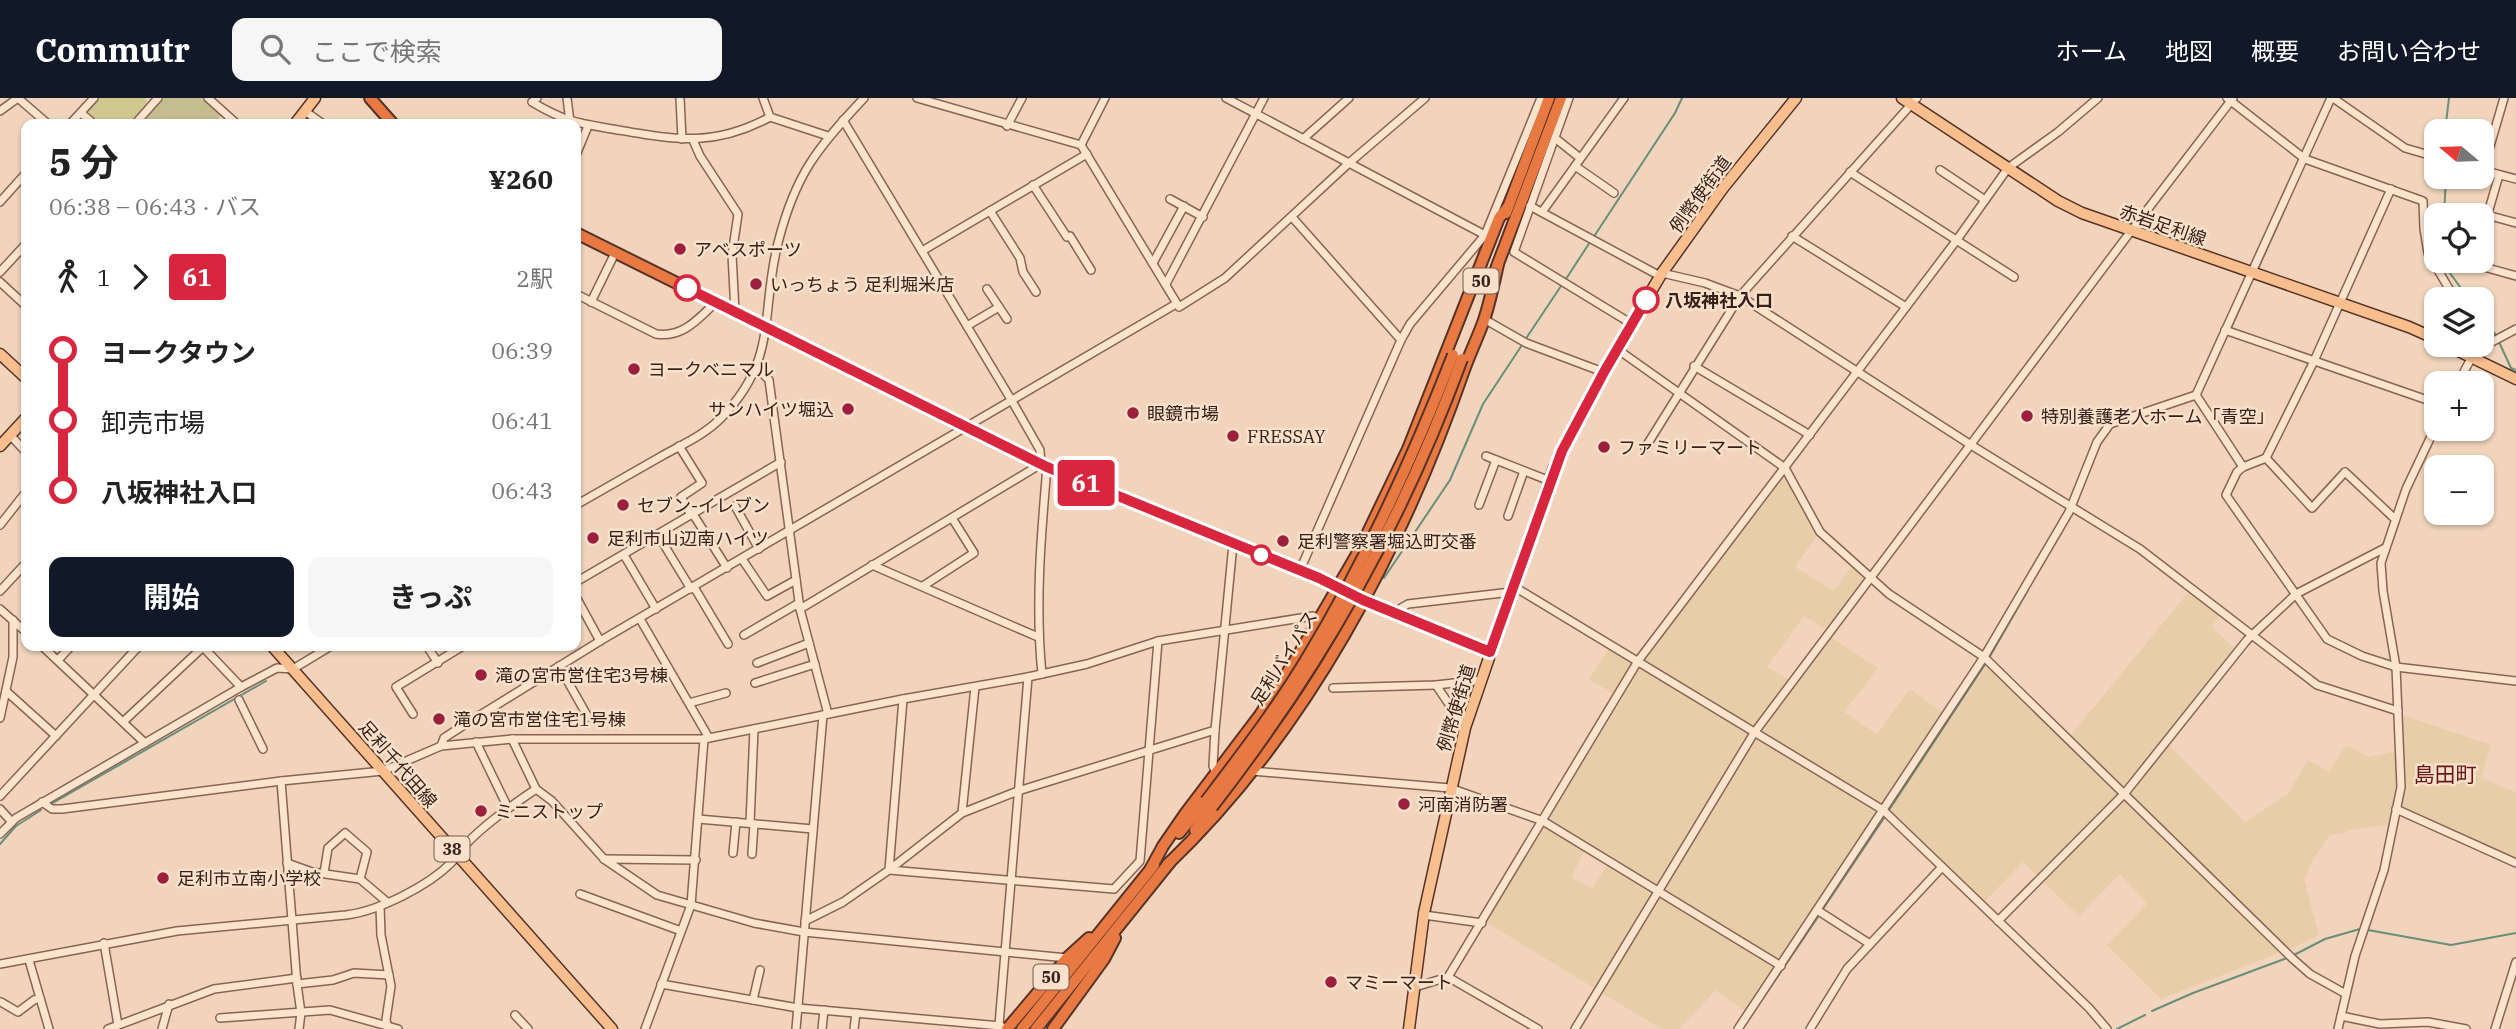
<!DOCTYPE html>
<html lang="ja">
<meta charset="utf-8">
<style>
:root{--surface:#fff;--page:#f6f6f6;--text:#222;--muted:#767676;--accent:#111827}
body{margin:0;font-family:"IBM Plex Serif","Noto Sans JP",serif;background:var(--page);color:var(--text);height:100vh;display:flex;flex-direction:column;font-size:26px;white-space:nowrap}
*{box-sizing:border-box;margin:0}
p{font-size:23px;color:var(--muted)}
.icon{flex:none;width:38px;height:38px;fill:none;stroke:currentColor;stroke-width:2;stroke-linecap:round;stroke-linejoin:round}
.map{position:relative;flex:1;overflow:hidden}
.drawer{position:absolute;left:21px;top:21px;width:560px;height:532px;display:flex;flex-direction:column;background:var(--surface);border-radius:14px;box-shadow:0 2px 5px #0004}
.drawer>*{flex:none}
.badge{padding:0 14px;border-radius:5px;font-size:24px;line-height:46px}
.needle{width:46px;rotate:289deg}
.tools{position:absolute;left:2424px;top:21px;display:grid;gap:14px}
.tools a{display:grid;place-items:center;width:70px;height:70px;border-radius:14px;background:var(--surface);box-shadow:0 2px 5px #0004;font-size:35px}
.map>.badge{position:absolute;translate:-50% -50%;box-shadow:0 0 0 4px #fff}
.legs{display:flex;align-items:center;gap:10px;height:77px;padding:0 28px;font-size:23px}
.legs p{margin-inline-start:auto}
.head{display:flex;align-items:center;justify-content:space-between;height:119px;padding:0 28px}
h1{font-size:38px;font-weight:700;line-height:52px}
.button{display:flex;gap:14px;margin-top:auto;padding:14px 28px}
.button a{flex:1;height:80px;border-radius:14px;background:var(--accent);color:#fff;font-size:28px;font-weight:700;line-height:80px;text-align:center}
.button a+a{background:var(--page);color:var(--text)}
ul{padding:0 28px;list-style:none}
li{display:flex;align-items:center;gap:24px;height:70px;font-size:26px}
li i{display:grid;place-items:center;width:10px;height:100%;margin:0 9px;background:currentColor}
li i::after{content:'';width:18px;height:18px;margin:-9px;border:5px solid;border-radius:50%;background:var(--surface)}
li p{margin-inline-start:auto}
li:first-child i{background:linear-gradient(#0000 50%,currentColor 0)}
li:last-child i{background:linear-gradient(currentColor 50%,#0000 0)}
header{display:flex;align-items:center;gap:42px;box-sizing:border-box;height:98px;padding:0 35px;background:var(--accent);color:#fff}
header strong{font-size:33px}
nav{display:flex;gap:38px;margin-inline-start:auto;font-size:24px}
.search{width:490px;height:63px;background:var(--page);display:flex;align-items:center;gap:18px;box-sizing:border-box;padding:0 24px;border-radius:14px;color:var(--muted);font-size:26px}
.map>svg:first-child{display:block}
</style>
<header>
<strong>Commutr</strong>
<div class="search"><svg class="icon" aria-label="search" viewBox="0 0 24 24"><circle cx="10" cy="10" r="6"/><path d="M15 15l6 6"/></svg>ここで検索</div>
<nav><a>ホーム</a><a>地図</a><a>概要</a><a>お問い合わせ</a></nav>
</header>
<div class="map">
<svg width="2516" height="931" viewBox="0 0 2516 931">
<rect width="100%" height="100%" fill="#f1d4bb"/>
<path fill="#e7cea8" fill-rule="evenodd" d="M 1786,376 L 1816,439 L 1795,469 L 1834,493 L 1851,469 L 1865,481 L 1827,532 L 1804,518 L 1767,569 L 1796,586 L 1829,538 L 1878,570 L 1844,614 L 1877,636 L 1910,591 L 1951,621 L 1988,566 L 2067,642 L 2190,492 L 2222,515 L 2211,528 L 2236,552 L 2164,642 L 2245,724 L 2288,696 L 2308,662 L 2329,674 L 2346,647 L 2369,659 L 2391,654 L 2404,658 L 2402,617 L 2491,647 L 2481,680 L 2516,694 L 2516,760 L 2393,706 L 2388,727 L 2348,732 L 2345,735 L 2330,737 L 2315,758 L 2304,781 L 2319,837 L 2292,850 L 2161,901 L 2107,847 L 2147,806 L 2120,776 L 2079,818 L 2023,764 L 1984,804 L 1881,706 L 1826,794 L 1745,913 L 1716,892 L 1679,931 L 1661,931 L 1486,824 L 1622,601 L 1589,581 L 1609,550 L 1638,568 ZM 1585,752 L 1608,766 L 1592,791 L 1571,779 Z"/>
<polygon fill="#cfc88f" points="97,0 145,0 148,6 130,26 98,26 86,15"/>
<polygon fill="#c3bd8f" points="164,0 201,0 221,18 214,26 141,26"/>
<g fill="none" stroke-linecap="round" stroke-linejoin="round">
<g stroke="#678f7c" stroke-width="2">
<polyline points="2445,33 2449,0"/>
<polyline points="2444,117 2446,79"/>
<polyline points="1593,140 1675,15 1682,0"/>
<polyline points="2441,163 2469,201"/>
<polyline points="2257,173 2286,108"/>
<polyline points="1566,181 1590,144"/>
<polyline points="2482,217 2497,239"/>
<polyline points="2231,230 2254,178"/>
<polyline points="1525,242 1563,185"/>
<polyline points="2499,244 2511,270 2516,272"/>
<polyline points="2200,297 2228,235"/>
<polyline points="2125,325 2196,300"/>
<polyline points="1384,480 1450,382 1483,306 1522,247"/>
<polyline points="1989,560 2028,492"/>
<polyline points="51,706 266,583"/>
<polyline points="1889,712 1986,565"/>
<polyline points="0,746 16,728 41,712"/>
<polyline points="1823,811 1886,717"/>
<polyline points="2368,832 2451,847 2516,835"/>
<polyline points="2294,857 2325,841 2360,831"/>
<polyline points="2152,913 2193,895 2287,860"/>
<polyline points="1742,931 1820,816"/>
<polyline points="2117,931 2145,917"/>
</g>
<g stroke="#896454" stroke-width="10">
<g id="minor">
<polyline points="18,0 48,26"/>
<polyline points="208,0 237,26"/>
<path d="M 537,0 L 532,4 C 567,25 579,25 618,32 C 677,42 715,49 770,19"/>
<polyline points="567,0 570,24"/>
<polyline points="680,0 682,41"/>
<polyline points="763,0 770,19 828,38"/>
<polyline points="917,0 1081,47 1179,209 1225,180 1349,65 1425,0"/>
<polyline points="1226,0 1485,137"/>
<polyline points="1569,0 1514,154 1632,226"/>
<polyline points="2227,0 2305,61 2423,103 2424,131 2428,155 2455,201"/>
<polyline points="2333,0 2405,50 2436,59"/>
<polyline points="0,13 18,0"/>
<polyline points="305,13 323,26"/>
<polyline points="81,15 94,26"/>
<polyline points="70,26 94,0"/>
<polyline points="135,26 158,0"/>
<polyline points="1007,28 1022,0"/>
<polyline points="1555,40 1580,60"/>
<polyline points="1303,41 1349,0"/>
<polyline points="693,42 700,58 738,116 732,157 735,213"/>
<polyline points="1081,47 1105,0"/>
<polyline points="576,57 588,28"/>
<polyline points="1575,68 1614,95"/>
<polyline points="1940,72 1985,102"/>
<polyline points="2482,72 2516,81"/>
<polyline points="2483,72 2504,0"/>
<polyline points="1850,74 2014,179"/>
<polyline points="1033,87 1067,139 1070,138 1091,172"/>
<polyline points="1170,101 1203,119"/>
<polyline points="0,104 26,75"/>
<polyline points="1530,108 1660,178"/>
<polyline points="990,113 1020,160 1023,174 1036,194"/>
<polyline points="1542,114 1624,0"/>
<polyline points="2487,117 2516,125"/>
<polyline points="1292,119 1401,242"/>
<polyline points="2482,136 2499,77"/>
<polyline points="1792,138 1906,209"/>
<polyline points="922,153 1087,56"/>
<polyline points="2474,163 2473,166 2516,178"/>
<polyline points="1153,165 1184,108"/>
<polyline points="0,174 26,146"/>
<polyline points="1662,175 1705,185 1740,198 1971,347 2140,451 2317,587 2398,613"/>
<polyline points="0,184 26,208"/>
<polyline points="1166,186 1264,0"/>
<polyline points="987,191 1007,221"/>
<path d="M 576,196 L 656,236 C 683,240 698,221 716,204"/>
<polyline points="591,204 615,155"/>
<polyline points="1484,221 1526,245 1603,274"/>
<polyline points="967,228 999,209"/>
<polyline points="2225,232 2436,305"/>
<polyline points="1617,251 1785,370 1820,434 1889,496 1984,559 2293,861 2310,876 2346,896"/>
<polyline points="1694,268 1810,337"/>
<polyline points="757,270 769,282 800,511 828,616"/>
<polyline points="2458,285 2475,253 2516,231"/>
<polyline points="2196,297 2243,369 2237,374 2226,397 2327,541 2362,558 2396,569 2516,583"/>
<polyline points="10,337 26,354"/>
<polyline points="679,348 702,385 681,399 691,417"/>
<polyline points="1645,350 1740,198 1917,0"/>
<polyline points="1486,358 1550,383"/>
<polyline points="2266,360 2312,410 2345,374 2395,421"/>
<polyline points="2243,369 2266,360 2314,263 2391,91"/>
<path d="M 576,407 C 604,391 632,375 660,359 C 681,347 705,337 722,319 C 779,260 760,215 778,145 C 795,77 817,50 864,0"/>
<polyline points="1479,407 1496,362"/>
<polyline points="735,408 759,451"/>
<polyline points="693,416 727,470"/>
<polyline points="1508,418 1524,373"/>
<polyline points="0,427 26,394"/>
<polyline points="658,437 691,491"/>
<polyline points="624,457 656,511"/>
<polyline points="742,461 767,498 796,482"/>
<polyline points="872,467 1038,539"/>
<polyline points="1300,472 1401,242 1410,226 1485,137 1541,0"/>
<polyline points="576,484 781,364"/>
<polyline points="923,488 974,455 952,420"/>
<polyline points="1513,488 1883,712 2089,910 2107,931"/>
<polyline points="694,489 728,546"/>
<polyline points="0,493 26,465"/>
<polyline points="576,499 600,543"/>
<polyline points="1363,502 1490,554"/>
<polyline points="0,511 26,534"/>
<polyline points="800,511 1041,366 1040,352 1012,303 843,22"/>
<polyline points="1397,516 1401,510 1408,506 1511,494"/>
<polyline points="640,521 709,640"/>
<polyline points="744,537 799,505"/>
<polyline points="42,548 145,645"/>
<polyline points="202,548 241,589"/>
<polyline points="427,548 438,565"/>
<polyline points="58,562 71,548"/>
<polyline points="757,565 809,545"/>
<polyline points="559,568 588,619"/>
<path d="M 1042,576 C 1035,506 1041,438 1047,369"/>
<polyline points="755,585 815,566"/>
<polyline points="1436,587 1465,630"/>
<polyline points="1333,590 1436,587 1481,582"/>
<polyline points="6,593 56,638"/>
<polyline points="903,601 889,772 1114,791 1140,763 1158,543"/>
<polyline points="239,602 263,651"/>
<polyline points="689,605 726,595"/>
<polyline points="413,616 396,589 463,548"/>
<polyline points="0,620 13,559 13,522"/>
<polyline points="124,623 203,549"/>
<polyline points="512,641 536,691 552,703 604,761 657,797 754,825 804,834 1067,860"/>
<polyline points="476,644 508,710"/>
<polyline points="441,648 444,640 464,627 600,543 1176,206"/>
<polyline points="1252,673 1450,690 1543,723 1781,868"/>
<polyline points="1216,675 1213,668 1215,632 1233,446"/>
<polyline points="281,683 297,886 301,915 299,931"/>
<polyline points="0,698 139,548"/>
<polyline points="42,704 52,711 62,711 281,683 383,673 441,648 512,641 704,641 903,601 1028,579 1087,566 1158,543 1313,518 1320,521"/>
<polyline points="0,711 11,723"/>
<polyline points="2396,711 2516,765"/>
<polyline points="962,715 975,589"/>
<polyline points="698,721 813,731"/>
<polyline points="750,725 754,631"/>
<polyline points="0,736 16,720 241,589 277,570 293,571 331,548"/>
<polyline points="733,755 736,724"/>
<polyline points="752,756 754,726"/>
<polyline points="604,761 696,762"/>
<polyline points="287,765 312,774 360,781 387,804"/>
<polyline points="324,775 328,750 345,735 367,754 360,781"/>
<polyline points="580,796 681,833"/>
<polyline points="380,808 381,837 391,888 386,922 388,930"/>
<polyline points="1817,812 1870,846"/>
<polyline points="1424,817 1482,825"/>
<polyline points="805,823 843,804 889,772 962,715 1018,693 1215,632"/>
<polyline points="1998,823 2125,695 2247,542 2296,496 2385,450"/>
<polyline points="104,845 118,927"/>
<polyline points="29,862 49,931"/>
<path d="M 0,866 L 177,833 L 346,817 C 379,813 428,788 451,765 C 456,760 459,753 464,748 C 485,726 511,708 536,691"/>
<polyline points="1448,879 1538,931"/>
<polyline points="297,886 333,882 354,875 389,877"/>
<polyline points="661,886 798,910 1001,928"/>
<polyline points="1415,889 1448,879 1638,563 1956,143 2008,70 2058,34 2098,0"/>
<polyline points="753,902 760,872"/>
<polyline points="1,904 18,914 34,902 40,900"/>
<polyline points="515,917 528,931"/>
<polyline points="2341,918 2380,926 2428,924 2466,931"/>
<polyline points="220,920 330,912 398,931"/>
<polyline points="999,927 1028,579"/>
<polyline points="108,931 214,891 297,880"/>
<polyline points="162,931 169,906"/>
<polyline points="645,931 691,807 704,641"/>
<polyline points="796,931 823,617"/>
<polyline points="822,931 824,912"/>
<polyline points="854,931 856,915"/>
<polyline points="1575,931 1754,635 2131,133 2233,0"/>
<polyline points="1738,931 1984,559 2069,414 2097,344 2110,326 2196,297 2331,0"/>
<polyline points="1810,931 1847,871 1942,769"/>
<polyline points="2338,931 2355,858 2384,772 2401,689 2396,569 2383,493 2381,465 2406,391 2436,328"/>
<polyline points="2495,931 2516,864"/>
</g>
</g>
<g stroke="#563329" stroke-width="13">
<g id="major">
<polyline points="1902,0 2058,103 2082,115 2409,229 2436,241"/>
<polyline points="295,26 315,0"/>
<polyline points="2446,247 2516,281"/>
<polyline points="0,256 26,280"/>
<polyline points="0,348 26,320"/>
<polyline points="272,548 612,931"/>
<polyline points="1409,931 1424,815 1465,630 1554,370 1603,274 1662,175 1723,90 1796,0"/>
</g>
</g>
<g stroke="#563329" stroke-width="14">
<g id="highway">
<polyline points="370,0 393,26"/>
<polyline points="1506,115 1549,0"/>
<polyline points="576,135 1047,369 1339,488 1363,502"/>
<polyline points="1496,171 1561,0"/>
<polyline points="1195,732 1212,709"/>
<polyline points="1179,735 1206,703"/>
<path d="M 1167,767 C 1306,634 1401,453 1464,272 C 1470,255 1478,239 1484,222 C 1490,204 1494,185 1498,166"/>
<polyline points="1151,770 1163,748 1185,716 1260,617 1296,561 1360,451 1408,351 1499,120 1508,109"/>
<polyline points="1007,931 1067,860 1089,840"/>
<polyline points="1022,931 1154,767"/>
<polyline points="1036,931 1170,764"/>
<polyline points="1053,931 1104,861 1115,840"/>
</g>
</g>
<use href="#minor" stroke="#fbe3ce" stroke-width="7"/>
<use href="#major" stroke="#f8be8e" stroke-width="10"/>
<use href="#highway" stroke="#e97943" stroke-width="10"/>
<g stroke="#563329" stroke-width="14" stroke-linecap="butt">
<g id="highway-bridge">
<path d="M 1206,703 C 1241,657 1277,610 1307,560 C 1366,463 1412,362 1453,257"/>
<path d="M 1212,709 C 1322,567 1400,429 1462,261"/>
</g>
</g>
<use href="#highway-bridge" stroke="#e97943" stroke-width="10"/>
</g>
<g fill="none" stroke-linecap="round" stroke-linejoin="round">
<g stroke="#fff" stroke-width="16">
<polyline id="line-1" points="687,190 1047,369 1319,480 1363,502 1490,554 1562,353 1604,274 1646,202"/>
</g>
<use href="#line-1" stroke="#d7263d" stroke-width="10"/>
</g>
<g fill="#9c1f3e" stroke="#f8e0cb" stroke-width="2.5">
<circle cx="680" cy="151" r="7"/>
<circle cx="756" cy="186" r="7"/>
<circle cx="634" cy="271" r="7"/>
<circle cx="848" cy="311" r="7"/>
<circle cx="1133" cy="315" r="7"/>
<circle cx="2027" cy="318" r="7"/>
<circle cx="1233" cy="338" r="7"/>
<circle cx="1604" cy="349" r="7"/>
<circle cx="623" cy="407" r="7"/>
<circle cx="593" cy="440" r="7"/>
<circle cx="1283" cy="443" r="7"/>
<circle cx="481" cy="577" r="7"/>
<circle cx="439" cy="621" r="7"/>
<circle cx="1404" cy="706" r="7"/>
<circle cx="481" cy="713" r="7"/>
<circle cx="163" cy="780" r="7"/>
<circle cx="1331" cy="884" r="7"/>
</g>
<g fill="#fff" stroke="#d7263d" stroke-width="3.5">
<circle cx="687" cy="190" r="12"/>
<circle cx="1646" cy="202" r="12"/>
<circle cx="1261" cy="457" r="9"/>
</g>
<g text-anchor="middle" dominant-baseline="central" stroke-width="5" stroke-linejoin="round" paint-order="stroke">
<g fill="#f8e0cb" stroke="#715a4f" stroke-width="2">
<rect x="1463.5" y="170.5" width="35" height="25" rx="5"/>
<rect x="434.5" y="738.5" width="35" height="25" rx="5"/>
<rect x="1033.5" y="866.5" width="35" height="25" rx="5"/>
</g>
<g font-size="16" font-weight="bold" fill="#37211a">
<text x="1481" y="183">50</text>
<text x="452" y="751">38</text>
<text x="1051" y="879">50</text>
</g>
<g font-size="18" fill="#37211a" stroke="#f8e0cb">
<text transform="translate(1700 96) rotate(-54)">例幣使街道</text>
<text transform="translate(2163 127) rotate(19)">赤岩足利線</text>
<text transform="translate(1284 560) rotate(-58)">足利バイパス</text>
<text transform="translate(1456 610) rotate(-73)">例幣使街道</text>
<text transform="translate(398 666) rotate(49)">足利千代田線</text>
</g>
<g font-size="18" fill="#37211a" stroke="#f8e0cb" text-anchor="start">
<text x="694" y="151">アベスポーツ</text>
<text x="770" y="186">いっちょう 足利堀米店</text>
<text x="648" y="271">ヨークベニマル</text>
<text x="834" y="311" text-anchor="end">サンハイツ堀込</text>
<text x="1147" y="315">眼鏡市場</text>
<text x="2041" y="318">特別養護老人ホーム「青空」</text>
<text x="1247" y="338">FRESSAY</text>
<text x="1618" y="349">ファミリーマート</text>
<text x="637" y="407">セブン-イレブン</text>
<text x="607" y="440">足利市山辺南ハイツ</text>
<text x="1297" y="443">足利警察署堀込町交番</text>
<text x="495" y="577">滝の宮市営住宅3号棟</text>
<text x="453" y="621">滝の宮市営住宅1号棟</text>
<text x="1418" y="706">河南消防署</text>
<text x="495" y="713">ミニストップ</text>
<text x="177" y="780">足利市立南小学校</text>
<text x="1345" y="884">マミーマート</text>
</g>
<g font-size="18" font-weight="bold" fill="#37211a" stroke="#f8e0cb" text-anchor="start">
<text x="1665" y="202">八坂神社入口</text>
</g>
<g font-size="21" fill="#671618" stroke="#f8e0cb">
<text x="2445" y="676">島田町</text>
</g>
</g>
</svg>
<div class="tools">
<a><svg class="needle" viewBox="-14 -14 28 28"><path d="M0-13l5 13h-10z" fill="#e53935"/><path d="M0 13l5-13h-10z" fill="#767676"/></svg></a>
<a><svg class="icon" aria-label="locate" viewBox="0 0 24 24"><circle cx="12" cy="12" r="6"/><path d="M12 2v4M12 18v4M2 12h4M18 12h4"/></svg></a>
<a><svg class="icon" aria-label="layers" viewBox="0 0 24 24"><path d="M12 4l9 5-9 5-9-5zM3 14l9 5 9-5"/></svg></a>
<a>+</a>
<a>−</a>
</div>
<b class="badge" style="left:1086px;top:385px;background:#d7263d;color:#fff">61</b>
<section class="drawer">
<div class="head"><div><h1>5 分</h1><p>06:38 – 06:43 · バス</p></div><b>¥260</b></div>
<div class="legs"><svg class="icon" aria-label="walk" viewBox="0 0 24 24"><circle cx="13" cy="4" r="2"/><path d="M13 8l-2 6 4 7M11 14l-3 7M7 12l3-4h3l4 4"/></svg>1<svg class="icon" aria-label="forward" viewBox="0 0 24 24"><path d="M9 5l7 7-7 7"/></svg><b class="badge" style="background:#d7263d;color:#fff">61</b><p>2駅</p></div>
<ul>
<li><i style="color:#d7263d"></i><b>ヨークタウン</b><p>06:39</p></li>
<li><i style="color:#d7263d"></i><span>卸売市場</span><p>06:41</p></li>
<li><i style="color:#d7263d"></i><b>八坂神社入口</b><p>06:43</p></li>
</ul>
<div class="button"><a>開始</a><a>きっぷ</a></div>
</section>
</div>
